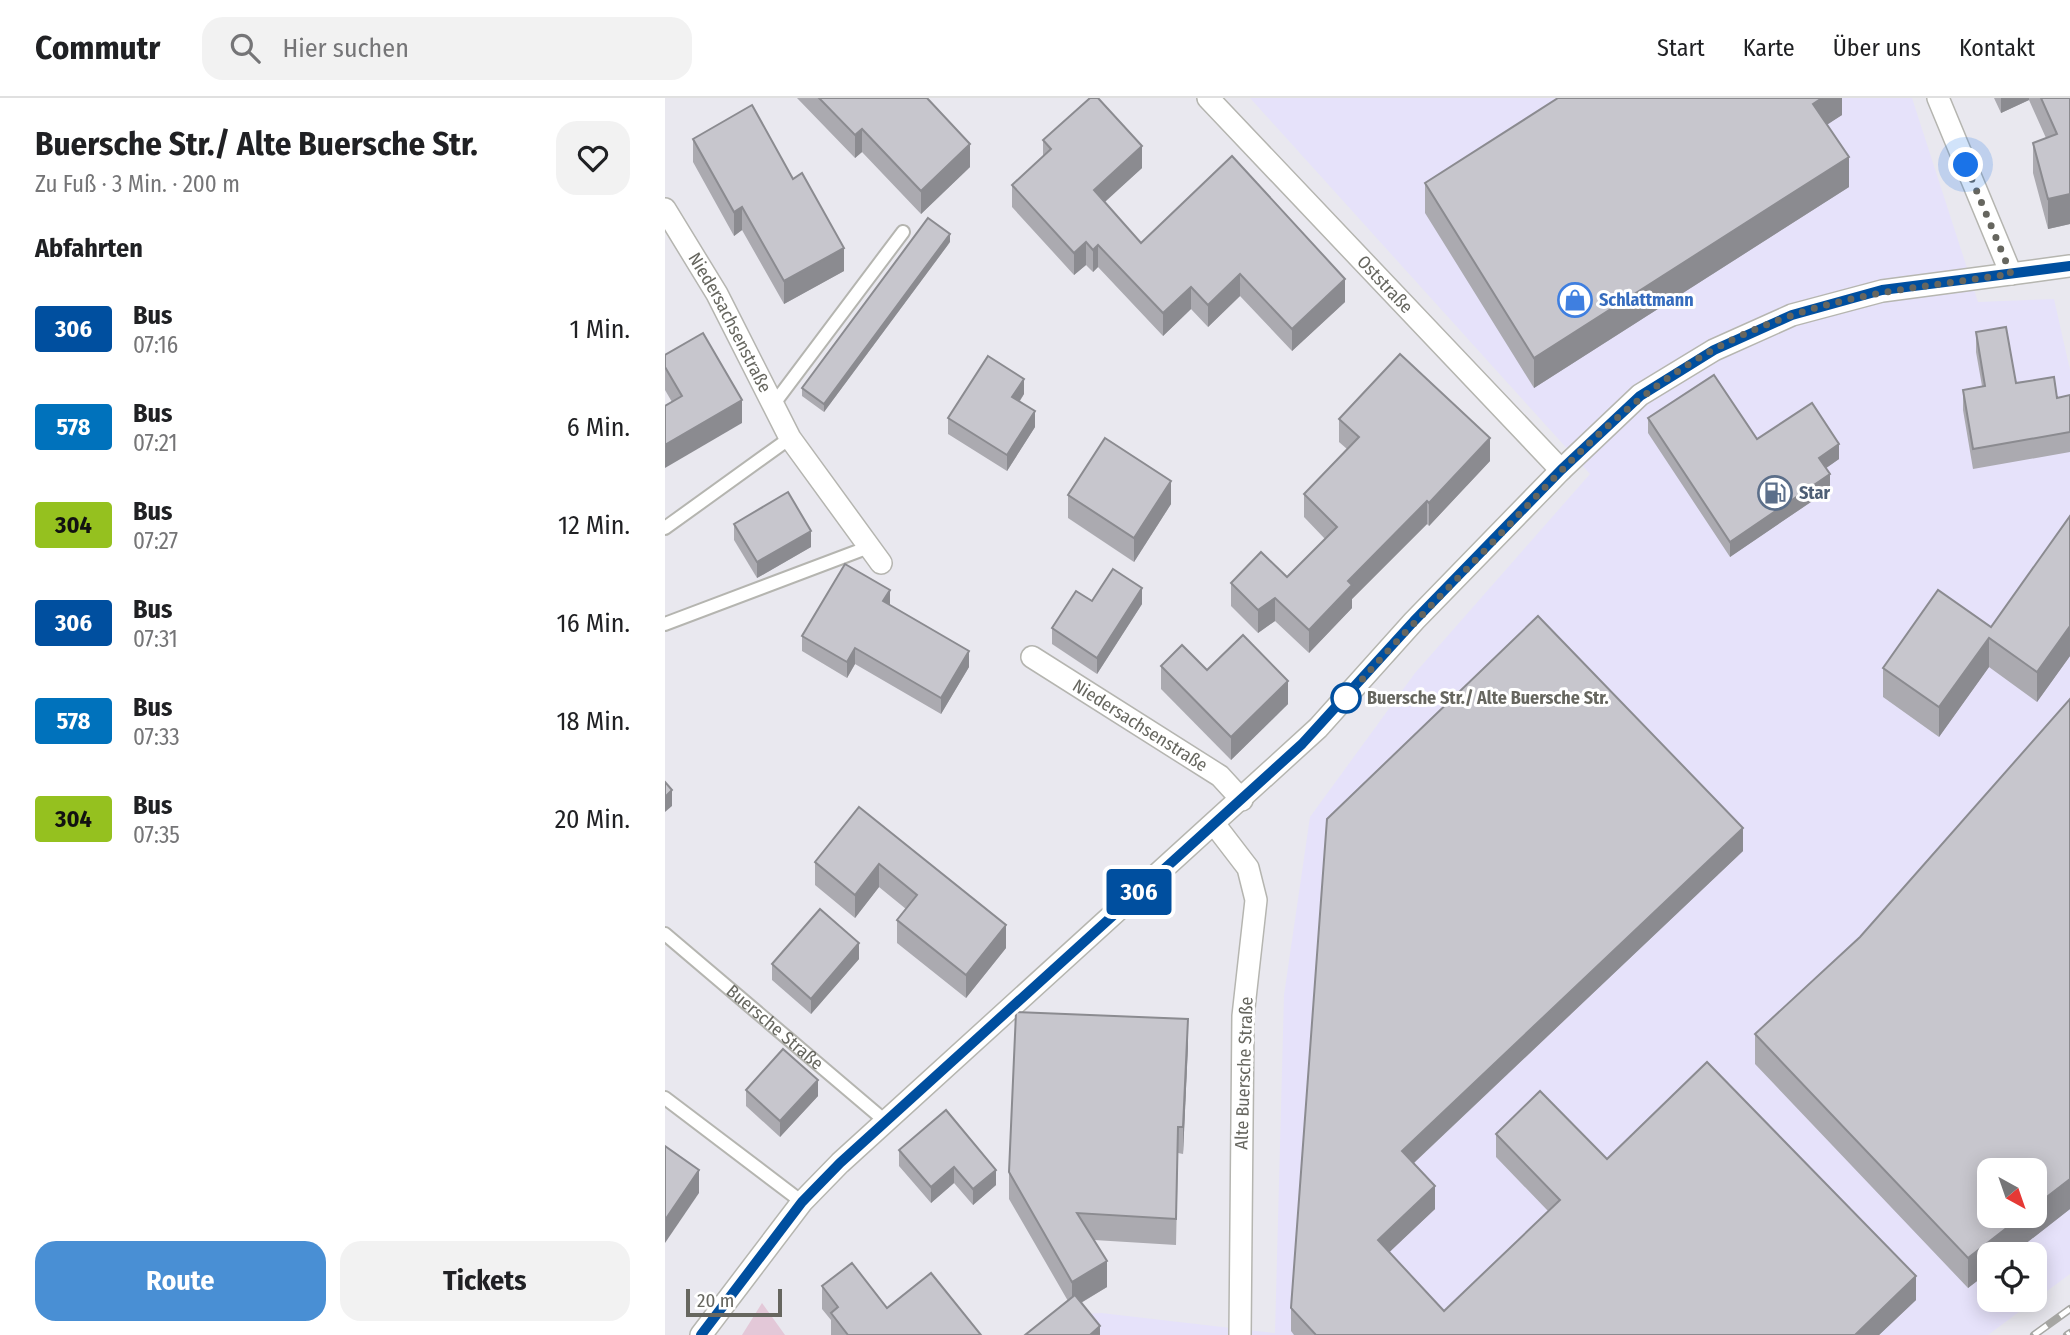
<!DOCTYPE html>
<html lang="de">
<meta charset="utf-8">
<style>
:root{--surface:#fff;--page:#f2f2f2;--text:#202124;--muted:#757577;--line:#e0e0e0;--accent:#498fd4}
body{margin:0;font-family:"Fira Sans Condensed",sans-serif;background:var(--page);color:var(--text);height:100vh;display:flex;flex-direction:column;font-size:26px;white-space:nowrap}
*{box-sizing:border-box;margin:0}
p{font-size:23px;color:var(--muted)}
.icon{flex:none;width:38px;height:38px;fill:none;stroke:currentColor;stroke-width:2;stroke-linecap:round;stroke-linejoin:round}
.map{position:relative;flex:1;overflow:hidden}
.details{display:flex;flex-direction:column;background:var(--surface);width:665px}
.details>*{flex:none}
.badge{padding:0 14px;border-radius:5px;font-size:24px;line-height:46px}
.needle{width:46px;rotate:140deg}
.buttons{position:absolute;left:1312px;top:1060px;display:grid;gap:14px}
.buttons a{display:grid;place-items:center;width:70px;height:70px;border-radius:14px;background:var(--surface);box-shadow:0 4px 18px #0003;font-size:35px}
.scale{position:absolute;left:21px;bottom:18px;width:96px;box-sizing:border-box;padding-left:7px;border:4px solid #66665f;border-top:0;font-size:19px;line-height:24px;white-space:nowrap;color:#66665f;-webkit-text-stroke:5px #fff;paint-order:stroke}
.you{position:absolute;width:35px;height:35px;margin:-18px;border:5px solid #fff;border-radius:50%;background:#1a73e8;box-shadow:0 0 0 10px #1a73e833}
.map>.badge{position:absolute;translate:-50% -50%;box-shadow:0 0 0 4px #fff}
h2{padding:0 35px;font-size:26px;line-height:63px}
.round{display:grid;place-items:center;flex:none;width:74px;height:74px;border-radius:21px;background:var(--page)}
.summary{display:flex;align-items:center;justify-content:space-between;height:119px;padding:0 35px}
h1{font-size:33px;font-weight:700;line-height:52px}
.button{display:flex;gap:14px;margin-top:auto;padding:14px 35px}
.button a{flex:1;height:80px;border-radius:21px;background:var(--accent);color:#fff;font-size:28px;font-weight:700;line-height:80px;text-align:center}
.button a+a{background:var(--page);color:var(--text)}
ul{padding:0;list-style:none}
li{display:flex;align-items:center;gap:21px;height:98px;padding:0 35px}
li div{flex:1}
li b{display:block;font-size:26px}
li em{font-style:normal}
li .badge{min-width:77px;font-weight:700;text-align:center}
header{display:flex;align-items:center;gap:42px;box-sizing:border-box;height:98px;padding:0 35px;background:var(--surface);border-bottom:2px solid var(--line)}
header strong{font-size:33px}
nav{display:flex;gap:38px;margin-inline-start:auto;font-size:24px}
.search{width:490px;height:63px;background:var(--page);display:flex;align-items:center;gap:18px;box-sizing:border-box;padding:0 24px;border-radius:21px;color:var(--muted);font-size:26px}
main{display:flex;flex:1;min-height:0}
.map>svg:first-child{display:block}
</style>
<header>
<strong>Commutr</strong>
<div class="search"><svg class="icon" aria-label="search" viewBox="0 0 24 24"><circle cx="10" cy="10" r="6"/><path d="M15 15l6 6"/></svg>Hier suchen</div>
<nav><a>Start</a><a>Karte</a><a>Über uns</a><a>Kontakt</a></nav>
</header>
<main>
<section class="details">
<div class="summary"><div><h1>Buersche Str./ Alte Buersche Str.</h1><p>Zu Fuß · 3 Min. · 200 m</p></div><a class="round"><svg class="icon" aria-label="heart" viewBox="0 0 24 24"><path d="M12 20l-8-8c-3-5 5-10 8-4 3-6 11-1 8 4z"/></svg></a></div>
<h2>Abfahrten</h2>
<ul>
<li><span class="badge" style="background:#004f9f;color:#fff">306</span><div><b>Bus</b><p>07:16</p></div><em>1 Min.</em></li>
<li><span class="badge" style="background:#0072bc;color:#fff">578</span><div><b>Bus</b><p>07:21</p></div><em>6 Min.</em></li>
<li><span class="badge" style="background:#95c11f;color:#111">304</span><div><b>Bus</b><p>07:27</p></div><em>12 Min.</em></li>
<li><span class="badge" style="background:#004f9f;color:#fff">306</span><div><b>Bus</b><p>07:31</p></div><em>16 Min.</em></li>
<li><span class="badge" style="background:#0072bc;color:#fff">578</span><div><b>Bus</b><p>07:33</p></div><em>18 Min.</em></li>
<li><span class="badge" style="background:#95c11f;color:#111">304</span><div><b>Bus</b><p>07:35</p></div><em>20 Min.</em></li>
</ul>
<div class="button"><a>Route</a><a>Tickets</a></div>
</section>
<div class="map">
<svg width="1405" height="1237" viewBox="0 0 1405 1237">
<rect width="100%" height="100%" fill="#e9e8ef"/>
<path fill="#e6e2fa" fill-rule="evenodd" d="M 585,0 L 1247,0 L 1313,204 L 1389,201 L 1405,272 L 1405,1176 L 1370,1202 L 1370,1157 L 1325,1157 L 1325,1202 L 1370,1202 L 1323,1237 L 365,1237 L 391,1218 L 436,1215 L 610,1235 L 619,897 L 645,719 L 750,575 L 925,376 ZM 1325,1073 L 1370,1073 L 1370,1118 L 1325,1118 Z"/>
<polygon fill="#e3c8d8" points="97,1205 120,1237 77,1237"/>
<g fill="none" stroke-linecap="round" stroke-linejoin="round">
<g stroke="#b5b5b0" stroke-width="16">
<g id="lane">
<polyline points="108,307 238,134"/>
<polyline points="0,430 125,340"/>
<polyline points="0,526 204,449"/>
<path id="s1" d="M 0,836 L 219,1022"/>
<polyline points="0,1000 137,1104"/>
</g>
</g>
<g stroke="#b5b5b0" stroke-width="24">
<g id="street">
<path id="s2" d="M 543,0 L 896,372"/>
<polyline points="1273,0 1346,176"/>
<path id="s3" d="M 0,111 L 52,196 L 125,340 L 216,465"/>
<path id="s4" d="M 367,559 L 555,678 L 577,702"/>
<polyline points="550,727 583,770 591,802 578,918 575,1237"/>
</g>
</g>
<g stroke="#b6b6b0" stroke-width="24">
<polyline id="secondary" points="36,1237 137,1104 175,1065 653,630 749,523 896,372 975,297 1049,252 1127,217 1217,193 1405,168"/>
</g>
<use href="#lane" stroke="#fff" stroke-width="12"/>
<use href="#street" stroke="#fff" stroke-width="21"/>
<use href="#secondary" stroke="#fff" stroke-width="21"/>
<g stroke="#a7a7a4" stroke-width="8">
<g id="rail">
<polyline points="1369,1237 1405,1211"/>
<polyline points="1402,1237 1405,1235"/>
</g>
</g>
<use href="#rail" stroke="#fff" stroke-width="5" stroke-dasharray="16" stroke-linecap="butt"/>
</g>
<g fill="#abaab0">
<polygon points="132,0 262,0 305,69 256,116 197,54 190,60"/>
<polygon points="1177,0 1177,17 1162,26 1184,89 869,290 760,115 760,85"/>
<polygon points="1329,0 1405,0 1405,126 1383,131 1368,75 1368,45 1381,40 1364,2 1336,15"/>
<polygon points="28,41 179,173 119,206 77,132 69,138 28,64"/>
<polygon points="378,42 477,70 439,104 476,145 680,204 627,253 575,198 543,229 526,211 498,238 433,169 428,174 421,167 409,177 347,109 347,87 378,59"/>
<polygon points="285,144 159,314 137,298 137,290"/>
<polygon points="1311,234 1351,285 1392,300 1405,297 1405,354 1308,371 1298,312 1298,292 1317,288 1311,254"/>
<polygon points="0,257 77,325 7,304 0,292"/>
<polygon points="359,296 355,303 370,329 342,373 283,336 283,320"/>
<polygon points="983,320 1174,361 1161,370 1165,391 1065,459 983,335"/>
<polygon points="674,321 825,363 764,428 762,426 687,501 687,510 644,555 610,523 593,535 566,508 566,485 622,479 660,441 639,419 639,396 682,351 674,344"/>
<polygon points="403,397 506,406 469,464 403,420"/>
<polygon points="1405,418 1405,558 1372,604 1324,569 1274,639 1218,599 1218,570 1326,529"/>
<polygon points="69,426 146,449 92,480 69,442"/>
<polygon points="427,503 477,506 432,576 387,546 387,530"/>
<polygon points="225,507 304,569 276,616 190,566 182,580 137,553 137,538"/>
<polygon points="496,568 542,572 623,606 566,662 496,591"/>
<polygon points="194,709 341,850 301,900 232,845 232,822 241,811 214,789 190,820 150,787 150,764"/>
<polygon points="662,721 1078,753 749,1065 770,1111 724,1154 779,1213 883,1113 831,1059 831,1036 942,1061 1251,1202 1214,1237 629,1237 626,1233 626,1210"/>
<polygon points="1195,839 1405,1111 1346,1157 1325,1157 1325,1173 1303,1190 1090,966 1090,936"/>
<polygon points="194,861 146,916 107,882 107,866"/>
<polygon points="523,947 518,1056 513,1055 511,1147 429,1142 442,1189 416,1205 435,1237 403,1203 344,1101 344,1074"/>
<polygon points="81,992 153,998 115,1039 81,1008"/>
<polygon points="234,1052 331,1072 331,1087 308,1107 289,1085 266,1105 234,1068"/>
<polygon points="157,1188 222,1210 316,1237 166,1237 166,1222 157,1211"/>
</g>
<g fill="#8b8b90">
<polygon points="1157,0 1177,0 1177,17 1148,36 1148,6"/>
<polygon points="1336,0 1364,0 1364,2 1336,15"/>
<polygon points="197,31 197,54 190,60 190,37"/>
<polygon points="305,46 305,69 256,116 256,93"/>
<polygon points="477,48 477,70 429,114 429,92"/>
<polygon points="1184,59 1184,89 869,290 869,260"/>
<polygon points="1405,96 1405,126 1383,131 1383,101"/>
<polygon points="77,109 77,132 69,138 69,114"/>
<polygon points="285,136 285,144 159,314 159,306"/>
<polygon points="421,144 421,167 409,177 409,155"/>
<polygon points="433,147 433,169 428,174 428,152"/>
<polygon points="179,150 179,173 119,206 119,183"/>
<polygon points="575,176 575,198 543,229 543,207"/>
<polygon points="680,181 680,204 627,253 627,231"/>
<polygon points="526,189 526,211 498,238 498,215"/>
<polygon points="359,281 359,296 347,314 347,299"/>
<polygon points="77,302 77,325 0,370 0,347"/>
<polygon points="370,313 370,329 342,373 342,357"/>
<polygon points="825,340 825,363 764,428 764,405"/>
<polygon points="1174,346 1174,361 1154,375 1154,360"/>
<polygon points="1165,376 1165,391 1065,459 1065,444"/>
<polygon points="506,383 506,406 469,464 469,440"/>
<polygon points="762,403 762,426 687,501 687,510 644,555 644,532 683,483"/>
<polygon points="146,433 146,449 92,480 92,464"/>
<polygon points="477,490 477,506 432,576 432,560"/>
<polygon points="225,492 225,508 218,503"/>
<polygon points="610,500 610,523 593,535 593,512"/>
<polygon points="1405,528 1405,558 1372,604 1372,574"/>
<polygon points="1324,540 1324,569 1274,639 1274,609"/>
<polygon points="190,550 190,566 182,580 182,564"/>
<polygon points="304,553 304,569 276,616 276,600"/>
<polygon points="623,583 623,606 566,662 566,639"/>
<polygon points="7,692 7,708 0,714 0,699"/>
<polygon points="1078,730 1078,753 737,1076 737,1053"/>
<polygon points="214,766 214,789 190,820 190,797"/>
<polygon points="341,827 341,850 301,900 301,877"/>
<polygon points="194,845 194,861 146,916 146,901"/>
<polygon points="523,921 523,947 518,1056 518,1029"/>
<polygon points="153,982 153,998 115,1039 115,1023"/>
<polygon points="289,1069 289,1085 266,1105 266,1089"/>
<polygon points="34,1072 34,1095 0,1145 0,1122"/>
<polygon points="331,1072 331,1087 308,1107 308,1091"/>
<polygon points="1405,1081 1405,1111 1346,1157 1325,1157 1325,1173 1303,1190 1303,1160 1357,1118 1370,1118 1370,1108"/>
<polygon points="770,1088 770,1111 713,1165 713,1142"/>
<polygon points="442,1163 442,1189 407,1210 407,1184"/>
<polygon points="1251,1178 1251,1202 1214,1237 1190,1237"/>
<polygon points="435,1228 435,1237 425,1237"/>
</g>
<g fill="#c7c6cd" stroke="#8b8b90" stroke-width="2">
<polygon points="154,0 262,0 305,46 256,93 197,31 190,37"/>
<polygon points="425,0 433,0 477,48 429,92 476,145 567,58 680,181 627,231 575,176 543,207 526,189 498,215 433,147 428,152 421,144 409,155 347,87 386,51 378,42"/>
<polygon points="893,0 1157,0 1148,6 1184,59 869,260 760,85"/>
<polygon points="1376,0 1405,0 1405,96 1383,101 1368,45 1392,36"/>
<polygon points="87,7 128,81 137,75 179,150 119,183 77,109 69,114 28,41"/>
<polygon points="263,120 285,136 159,306 137,290"/>
<polygon points="1341,229 1351,285 1389,279 1392,300 1405,297 1405,334 1308,351 1298,292 1320,288 1311,234"/>
<polygon points="38,235 77,302 0,347 0,308 17,298 0,269 0,257"/>
<polygon points="735,256 825,340 764,405 762,403 683,483 687,487 644,532 610,500 593,512 566,485 596,454 622,479 672,429 639,396 694,339 674,321"/>
<polygon points="323,258 359,281 347,299 370,313 342,357 283,320"/>
<polygon points="1049,277 1092,341 1147,305 1174,346 1154,360 1165,376 1065,444 983,320"/>
<polygon points="440,340 506,383 469,440 403,397"/>
<polygon points="123,394 146,433 92,464 69,426"/>
<polygon points="1405,418 1405,528 1372,574 1324,540 1274,609 1218,570 1273,492 1326,529"/>
<polygon points="180,466 225,492 218,503 304,553 276,600 190,550 182,564 137,538"/>
<polygon points="448,471 477,490 432,560 387,530 411,493 427,503"/>
<polygon points="873,518 1078,730 737,1053 770,1088 713,1142 779,1213 895,1102 831,1036 875,993 942,1061 1042,964 1251,1178 1190,1237 651,1237 626,1210 662,721"/>
<polygon points="578,537 623,583 566,639 496,568 517,547 542,572"/>
<polygon points="1405,601 1405,1081 1370,1108 1370,1073 1325,1073 1325,1118 1357,1118 1303,1160 1090,936 1195,839"/>
<polygon points="0,684 7,692 0,699"/>
<polygon points="194,709 341,827 301,877 232,822 252,797 214,766 190,797 150,764"/>
<polygon points="155,811 194,845 146,901 107,866"/>
<polygon points="351,914 523,921 518,1029 513,1029 511,1121 412,1115 442,1163 407,1184 344,1074"/>
<polygon points="118,951 153,982 115,1023 81,992"/>
<polygon points="281,1012 331,1072 308,1091 289,1069 266,1089 234,1052"/>
<polygon points="0,1048 34,1072 0,1122"/>
<polygon points="187,1165 222,1210 266,1175 316,1237 183,1237 166,1215 173,1209 157,1188"/>
<polygon points="410,1197 435,1228 425,1237 360,1237"/>
</g>
<g fill="none" stroke-linecap="round" stroke-linejoin="round">
<g stroke="#fff" stroke-width="16">
<polyline id="line" points="36,1237 137,1104 175,1065 637,646 749,523 896,372 975,298 1049,252 1127,217 1217,192 1405,168"/>
</g>
<use href="#line" stroke="#004f9f" stroke-width="10"/>
<path stroke="#66665f" stroke-width="7" stroke-dasharray="0 12.6" d="M 681,600 C 726,547 775,499 823,449 C 918,350 993,262 1128,217 C 1199,193 1272,187 1346,176 L 1301,67"/>
</g>
<defs>
<g id="shop-ring" transform="scale(1.75)"><circle r="9.5" fill="#fff" stroke="#3f7fe0" stroke-width="1.5"/><path d="M-5-2.5h2.3a2.7 3.5 0 0 1 5.4 0H5L5.5 6h-11ZM-1.5-2.5h3a1.5 2.3 0 0 0-3 0Z" fill="#3f7fe0"/></g>
<g id="fuel-ring" transform="scale(1.75)"><circle r="9.5" fill="#fff" stroke="#5c6f8a" stroke-width="1.5"/><path d="M-5.5-6h7V0h2V4h1.3V-2.5L3-4.5l.8-.8L6-3V5H2.5V1h-1V6h-7ZM-4.2-4.7v3.2H.2V-4.7Z" fill="#5c6f8a"/></g>
</defs>
<g fill-rule="evenodd">
<use href="#shop-ring" x="910" y="202"/>
<use href="#fuel-ring" x="1110" y="395"/>
</g>
<circle fill="#fff" stroke="#004f9f" stroke-width="3.5" cx="681" cy="600" r="14"/>
<g text-anchor="middle" dominant-baseline="central" stroke-width="6" stroke-linejoin="round" paint-order="stroke">
<g font-size="18" fill="#66665f" stroke="#fff">
<text stroke="none"><textPath href="#s2" startOffset="257">Oststraße</textPath></text>
<text stroke="none"><textPath href="#s3" startOffset="131">Niedersachsenstraße</textPath></text>
<text stroke="none"><textPath href="#s4" startOffset="128">Niedersachsenstraße</textPath></text>
<text stroke="none"><textPath href="#s1" startOffset="144">Buersche Straße</textPath></text>
<text transform="translate(579 975) rotate(-88)">Alte Buersche Straße</text>
</g>
<g font-size="18" font-weight="bold" fill="#366cbe" stroke="#fff" text-anchor="start">
<text x="934" y="202">Schlattmann</text>
</g>
<g font-size="18" font-weight="bold" fill="#4e5e75" stroke="#fff" text-anchor="start">
<text x="1134" y="395">Star</text>
</g>
<g font-size="18" font-weight="bold" fill="#66665f" stroke="#fff" text-anchor="start">
<text x="702" y="600">Buersche Str./ Alte Buersche Str.</text>
</g>
</g>
</svg>
<div class="buttons">
<a><svg class="needle" viewBox="-14 -14 28 28"><path d="M0-13l5 13h-10z" fill="#e53935"/><path d="M0 13l5-13h-10z" fill="#757577"/></svg></a>
<a><svg class="icon" aria-label="locate" viewBox="0 0 24 24"><circle cx="12" cy="12" r="6"/><path d="M12 2v4M12 18v4M2 12h4M18 12h4"/></svg></a>
</div>
<div class="scale">20 m</div>
<div class="you" style="left:1301px;top:67px"></div>
<b class="badge" style="left:474px;top:794px;background:#004f9f;color:#fff">306</b>
</div>
</main>
